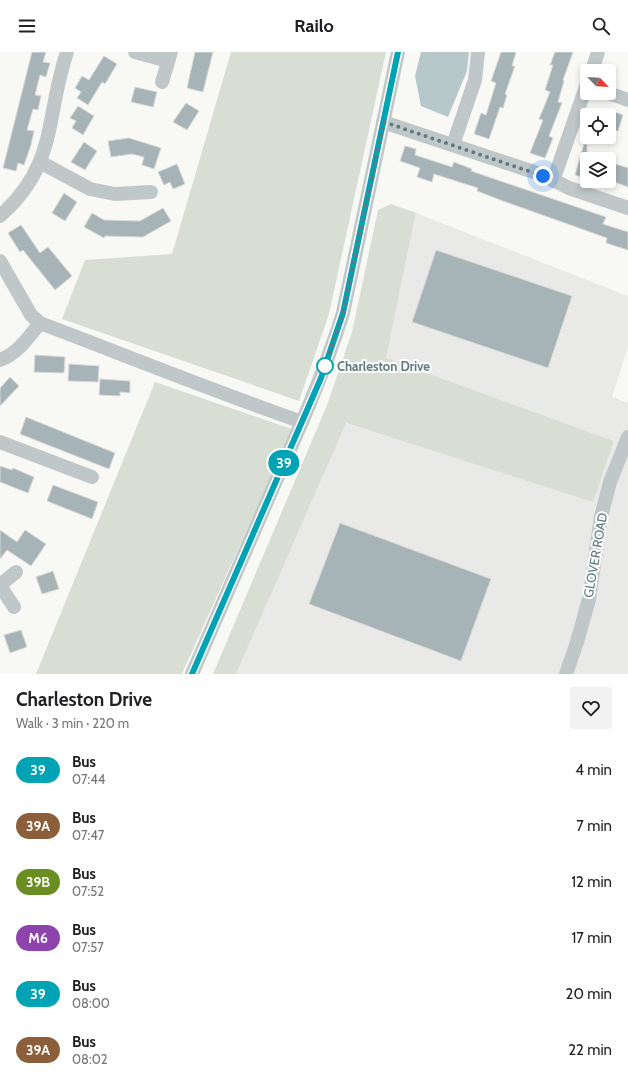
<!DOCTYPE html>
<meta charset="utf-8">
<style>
:root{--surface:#fff;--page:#f2f2f2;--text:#202124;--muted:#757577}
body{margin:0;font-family:Cabin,sans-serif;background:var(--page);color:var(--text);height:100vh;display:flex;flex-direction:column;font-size:15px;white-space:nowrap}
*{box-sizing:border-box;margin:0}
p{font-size:13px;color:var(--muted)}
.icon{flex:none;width:22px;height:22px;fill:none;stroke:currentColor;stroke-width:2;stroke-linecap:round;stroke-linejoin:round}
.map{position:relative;height:622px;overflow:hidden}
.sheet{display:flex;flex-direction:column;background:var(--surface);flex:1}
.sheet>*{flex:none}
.badge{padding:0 8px;border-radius:13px;font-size:14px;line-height:26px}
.needle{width:26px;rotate:115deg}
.fabs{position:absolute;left:580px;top:12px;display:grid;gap:8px}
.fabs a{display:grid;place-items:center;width:36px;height:36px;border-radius:4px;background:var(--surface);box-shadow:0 2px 6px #0003;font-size:20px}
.you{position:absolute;width:20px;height:20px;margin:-10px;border:3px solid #fff;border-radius:50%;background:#1a73e8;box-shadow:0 0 0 6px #1a73e833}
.map>.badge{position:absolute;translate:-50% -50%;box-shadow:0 0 0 2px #fff}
.round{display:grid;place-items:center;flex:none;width:42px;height:42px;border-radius:4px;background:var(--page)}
.head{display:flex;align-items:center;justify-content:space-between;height:68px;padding:0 16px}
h1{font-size:19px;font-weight:700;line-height:30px}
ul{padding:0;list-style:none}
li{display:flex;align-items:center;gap:12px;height:56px;padding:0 16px}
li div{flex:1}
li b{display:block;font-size:15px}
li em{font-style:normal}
li .badge{min-width:44px;font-weight:700;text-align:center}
header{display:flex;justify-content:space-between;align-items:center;height:52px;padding:0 16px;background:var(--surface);font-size:18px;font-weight:700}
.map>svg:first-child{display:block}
</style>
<header><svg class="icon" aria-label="menu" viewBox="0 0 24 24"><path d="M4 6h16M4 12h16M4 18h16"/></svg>Railo<svg class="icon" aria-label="search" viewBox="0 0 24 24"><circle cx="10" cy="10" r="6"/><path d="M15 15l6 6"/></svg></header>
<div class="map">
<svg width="628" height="622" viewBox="0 0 628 622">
<rect width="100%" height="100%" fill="#f8f8f5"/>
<polygon fill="#e9e9e8" points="416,161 628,244 628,294 612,345 628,351 628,622 236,622 345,371 593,449 614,389 386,306"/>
<g fill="#d9ded4">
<polygon points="231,0 386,0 329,262 299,349 62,267 85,208 172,202"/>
<polygon points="391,152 416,161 386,306 614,389 593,450 346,371 236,622 213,622 327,353 352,280 378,158"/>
<polygon points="155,330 292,377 182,622 36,622"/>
</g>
<polygon fill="#b6c8c9" points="421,0 469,0 467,19 448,65 421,54 415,24"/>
<g fill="#a7b4b7" stroke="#dad9d7">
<polygon points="32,0 46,0 43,10 50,11 46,25 40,23 35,43 41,44 38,58 33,57 27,78 34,79 31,93 24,113 18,111 16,119 3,116"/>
<polygon points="195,0 213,0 203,40 187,36"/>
<polygon points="501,0 516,0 512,14 515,14 505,42 507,43 503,56 500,55 489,87 474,82 481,61 486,63 496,31 491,29"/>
<polygon points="555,0 573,0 563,28 564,29 558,50 562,51 549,84 553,86 545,106 530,101 543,68 539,67 550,40 545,38 553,13 550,13"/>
<polygon points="104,4 117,12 105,32 102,30 88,53 77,46 81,40 75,36 82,24 89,28"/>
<polygon points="135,35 157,40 153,55 131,50"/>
<polygon points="186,51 199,59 187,78 173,70"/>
<polygon points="78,54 94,64 83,83 72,76 76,69 70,66"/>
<polygon points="609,58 623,63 618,79 609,76"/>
<polygon points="129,86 161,96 154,117 142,113 144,105 132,102 111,105 108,89"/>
<polygon points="84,90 97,99 85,118 71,110"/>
<polygon points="584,92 587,93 587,127 575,123"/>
<polygon points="405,94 416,97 415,103 452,115 454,110 472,117 471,119 606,165 603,172 628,180 628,198 606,191 607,186 503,149 477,139 478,136 434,122 432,130 417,125 420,116 400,109"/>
<polygon points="609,110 628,116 628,135 609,128"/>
<polygon points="177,112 185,132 173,137 170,130 164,133 158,120"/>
<polygon points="64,141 77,150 65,169 52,161"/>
<polygon points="163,156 171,169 143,185 105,184 104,186 84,175 92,161 104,168 140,169"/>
<polygon points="21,173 40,201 48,195 72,224 55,238 23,198 20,200 8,181"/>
<polygon points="436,198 572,244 548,316 412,270"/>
<polygon points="35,303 65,305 64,321 34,320"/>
<polygon points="69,312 99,314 98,330 68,329"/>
<polygon points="10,325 19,334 0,354 0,336"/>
<polygon points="100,327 130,329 130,341 120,340 120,344 99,343"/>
<polygon points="26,365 115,401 109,417 20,382"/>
<polygon points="0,414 12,418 13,416 34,425 28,441 0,430"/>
<polygon points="53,433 98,450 92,467 47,449"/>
<polygon points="340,471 491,527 461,609 309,552"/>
<polygon points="0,478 17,490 25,478 46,492 31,514 7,498 0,507"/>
<polygon points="53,519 59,537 42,542 36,525"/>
<polygon points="21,578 27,595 10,601 4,583"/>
</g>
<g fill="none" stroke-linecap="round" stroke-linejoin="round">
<g stroke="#c0c7c9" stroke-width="14">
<polyline points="135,0 168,9"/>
<polyline points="592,19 598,0"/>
<polyline points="162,30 171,0"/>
<polyline points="608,41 628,48"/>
<polyline points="383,70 543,123 569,136 628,156"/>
<polyline points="453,93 475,28 478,0"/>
<polyline points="40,110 90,137 115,142 151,140"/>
<polyline points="553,129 587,32"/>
<path d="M 0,164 C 58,113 45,65 67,0"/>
<path d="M 0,209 L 31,263 L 40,271 C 127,304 214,339 302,370"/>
<path d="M 0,308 C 17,302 29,285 40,271"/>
<polyline points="0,390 92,425"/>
<polyline points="0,533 16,520"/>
<polyline points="0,534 14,555"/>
<path d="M 192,622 C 218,561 245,500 272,438 C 298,380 324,322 343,261 L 398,0"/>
<polyline points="566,622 577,590 589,547 601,465 610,430 628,385"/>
</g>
</g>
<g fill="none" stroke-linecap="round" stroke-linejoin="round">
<g stroke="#fff" stroke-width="9">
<polyline id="line" points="192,622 321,326 343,261 398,0"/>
</g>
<use href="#line" stroke="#00a3b4" stroke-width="6"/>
<polyline stroke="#607a82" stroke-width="4" stroke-dasharray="0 7.2" points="325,314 343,261 384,70 543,124"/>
</g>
<circle fill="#fff" stroke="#00a3b4" stroke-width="2" cx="325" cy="314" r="8"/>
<g text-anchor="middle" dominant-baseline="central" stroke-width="4" stroke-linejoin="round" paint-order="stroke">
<g font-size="13" font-weight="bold" fill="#607a82" stroke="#fff" text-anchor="start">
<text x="337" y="314">Charleston Drive</text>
</g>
<g font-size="13" fill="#607a82" stroke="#fff">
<text transform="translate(595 503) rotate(-80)">GLOVER ROAD</text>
</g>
</g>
</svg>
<div class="fabs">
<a><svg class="needle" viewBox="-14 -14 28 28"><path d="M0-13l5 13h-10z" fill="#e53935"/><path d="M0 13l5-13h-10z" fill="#757577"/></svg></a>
<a><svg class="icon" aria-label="locate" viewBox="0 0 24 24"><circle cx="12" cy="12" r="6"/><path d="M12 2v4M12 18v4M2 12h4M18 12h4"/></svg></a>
<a><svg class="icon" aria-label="layers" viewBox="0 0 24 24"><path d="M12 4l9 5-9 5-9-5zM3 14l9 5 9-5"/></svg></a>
</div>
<div class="you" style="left:543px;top:124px"></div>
<b class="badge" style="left:284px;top:411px;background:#00a3b4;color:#fff">39</b>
</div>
<section class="sheet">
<div class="head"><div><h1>Charleston Drive</h1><p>Walk · 3 min · 220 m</p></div><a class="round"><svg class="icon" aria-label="heart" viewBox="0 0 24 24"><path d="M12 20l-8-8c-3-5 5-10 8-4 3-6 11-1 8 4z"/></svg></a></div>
<ul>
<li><span class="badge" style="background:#00a3b4;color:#fff">39</span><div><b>Bus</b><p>07:44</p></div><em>4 min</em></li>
<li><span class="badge" style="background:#8b5e3c;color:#fff">39A</span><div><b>Bus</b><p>07:47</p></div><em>7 min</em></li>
<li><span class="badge" style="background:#6b8e23;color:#fff">39B</span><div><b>Bus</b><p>07:52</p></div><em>12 min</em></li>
<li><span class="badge" style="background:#8e44ad;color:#fff">M6</span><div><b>Bus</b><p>07:57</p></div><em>17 min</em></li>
<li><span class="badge" style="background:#00a3b4;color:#fff">39</span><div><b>Bus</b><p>08:00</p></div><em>20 min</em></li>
<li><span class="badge" style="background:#8b5e3c;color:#fff">39A</span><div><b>Bus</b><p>08:02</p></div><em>22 min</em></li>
</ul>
</section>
